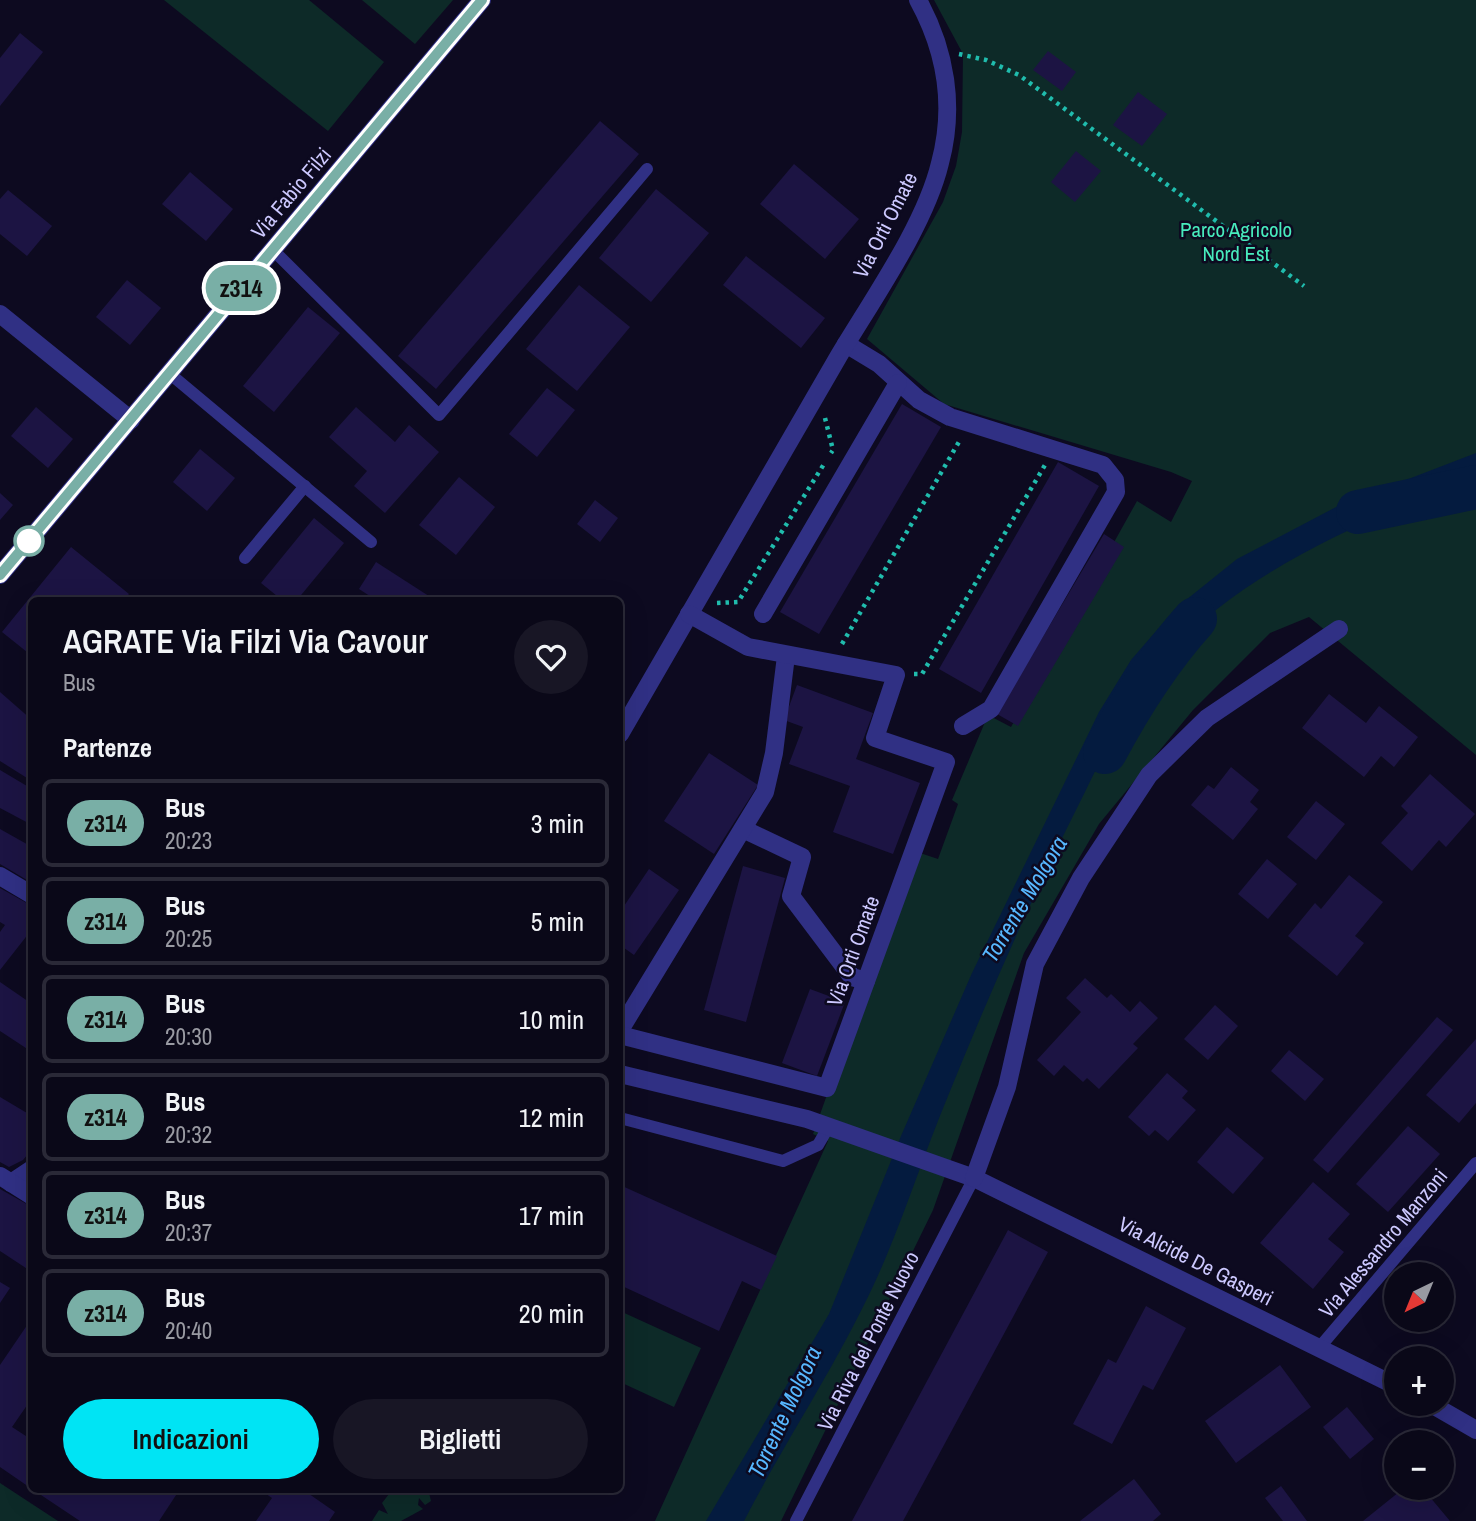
<!DOCTYPE html>
<html lang="it">
<meta charset="utf-8">
<style>
:root{--surface:#0a0818;--page:#181625;--text:#f1f3f6;--muted:#999aa2;--line:#2a2937;--accent:#00e4f4}
body{margin:0;font-family:"Archivo Narrow",sans-serif;background:var(--page);color:var(--text);height:100vh;display:flex;flex-direction:column;font-size:26px;white-space:nowrap}
*{box-sizing:border-box;margin:0}
p{font-size:23px;color:var(--muted)}
.icon{flex:none;width:38px;height:38px;fill:none;stroke:currentColor;stroke-width:2;stroke-linecap:round;stroke-linejoin:round}
.map{position:relative;flex:1;overflow:hidden}
.panel{position:absolute;left:28px;top:597px;width:595px;height:896px;display:flex;flex-direction:column;background:var(--surface);border-radius:10px;box-shadow:0 7px 28px #0002,0 0 0 2px var(--line)}
.panel>*{flex:none}
.badge{padding:0 14px;border-radius:23px;font-size:24px;line-height:46px}
.needle{width:46px;rotate:223deg}
.tools{position:absolute;left:1384px;top:1262px;display:grid;gap:14px}
.tools a{display:grid;place-items:center;width:70px;height:70px;border-radius:50%;background:var(--surface);box-shadow:0 7px 28px #0002,0 0 0 2px var(--line);font-size:35px}
.map>.badge{position:absolute;translate:-50% -50%;box-shadow:0 0 0 4px #fff}
h2{padding:0 35px;font-size:26px;line-height:63px}
.round{display:grid;place-items:center;flex:none;width:74px;height:74px;border-radius:37px;background:var(--page)}
.summary{display:flex;align-items:center;justify-content:space-between;height:119px;padding:0 35px}
h1{font-size:33px;font-weight:600;line-height:52px}
.primary-button{display:flex;gap:14px;margin-top:auto;padding:14px 35px}
.primary-button a{flex:1;height:80px;border-radius:42px;background:var(--accent);color:#111;font-size:28px;font-weight:600;line-height:80px;text-align:center}
.primary-button a+a{background:var(--page);color:var(--text)}
ul{padding:0;list-style:none}
li{display:flex;align-items:center;gap:21px;height:88px;margin:0 14px 10px;padding:0 21px;border:4px solid var(--line);border-radius:10px}
li div{flex:1}
li b{display:block;font-size:26px}
li em{font-style:normal}
li .badge{min-width:77px;font-weight:700;text-align:center}
.map>svg:first-child{display:block}
</style>
<div class="map">
<svg width="1476" height="1521" viewBox="0 0 1476 1521">
<rect width="100%" height="100%" fill="#0d0a20"/>
<g fill="#0d2a28">
<polygon points="164,0 309,0 384,62 328,131"/>
<polygon points="362,0 453,0 415,44"/>
<polygon points="934,0 1476,0 1476,755 1309,617 1270,633 1193,710 1099,824 1024,953 933,1210 781,1521 655,1521 828,1141 813,1134 914,851 938,859 958,804 952,800 988,715 1011,727 1137,501 1171,522 1192,481 1171,472 944,404 867,339 943,202 956,166 962,132 963,54"/>
<polygon points="620,1311 701,1348 674,1407 620,1382"/>
<polygon points="0,1483 58,1521 0,1521"/>
<polygon points="393,1489 428,1489 431,1501 425,1505 419,1498 418,1505 423,1509 401,1521 372,1521 379,1510 388,1514 382,1503"/>
</g>
<path fill="#041b3f" d="M 1476,453 L 1476,477 C 1366,520 1249,567 1167,655 C 1128,697 1104,754 1079,804 C 1031,899 988,997 948,1096 C 926,1149 908,1204 886,1257 C 847,1350 790,1432 744,1521 L 706,1521 L 829,1314 L 901,1136 L 972,973 L 1099,712 L 1131,660 L 1176,608 L 1237,559 L 1338,506 Z"/>
<g fill="none" stroke-linecap="round" stroke-linejoin="round">
<g stroke="#041b3f" stroke-width="44">
<polyline points="1358,512 1476,487"/>
<path d="M 1105,752 C 1130,705 1159,659 1195,619"/>
</g>
</g>
<g fill="#1c1443">
<polygon points="20,33 43,52 0,106 0,58"/>
<polygon points="1048,51 1076,72 1062,91 1033,70"/>
<polygon points="1138,92 1167,114 1142,146 1113,125"/>
<polygon points="600,121 639,154 436,389 398,356"/>
<polygon points="1076,151 1101,171 1075,202 1051,182"/>
<polygon points="794,164 859,219 825,259 760,204"/>
<polygon points="190,172 233,209 206,241 162,204"/>
<polygon points="656,189 709,233 651,302 599,258"/>
<polygon points="8,190 52,226 27,256 0,234 0,199"/>
<polygon points="746,256 825,318 801,348 723,285"/>
<polygon points="127,280 161,308 130,345 96,317"/>
<polygon points="579,285 630,327 577,391 526,349"/>
<polygon points="308,307 340,333 274,412 243,386"/>
<polygon points="547,388 575,410 537,457 509,434"/>
<polygon points="902,404 941,427 819,634 780,612"/>
<polygon points="36,407 73,439 48,468 11,436"/>
<polygon points="356,407 395,442 409,425 439,452 385,513 354,486 367,471 329,437"/>
<polygon points="200,449 235,478 207,511 173,482"/>
<polygon points="1058,462 1099,486 981,693 939,669"/>
<polygon points="459,477 495,507 456,555 419,525"/>
<polygon points="0,493 13,505 0,520"/>
<polygon points="595,500 618,518 600,542 577,524"/>
<polygon points="314,518 344,543 297,600 282,600 261,583"/>
<polygon points="1104,534 1124,547 1018,726 997,714"/>
<polygon points="71,547 129,594 124,600 32,600 32,656 2,632"/>
<polygon points="376,562 435,600 376,600 359,589"/>
<polygon points="797,685 873,713 856,759 920,783 893,854 833,832 850,786 789,764 803,727 784,720"/>
<polygon points="0,692 32,720 32,773 27,778 0,761"/>
<polygon points="1329,694 1366,723 1379,706 1418,737 1394,767 1381,756 1364,777 1302,728"/>
<polygon points="709,753 758,785 714,854 664,821"/>
<polygon points="1231,767 1259,790 1250,802 1258,809 1233,840 1191,805 1208,785 1214,789"/>
<polygon points="0,770 32,789 32,825 0,808"/>
<polygon points="1430,774 1475,814 1446,847 1439,840 1412,871 1381,843 1408,813 1401,806"/>
<polygon points="1316,801 1345,824 1316,860 1287,837"/>
<polygon points="0,829 32,847 32,883 0,864"/>
<polygon points="1267,859 1297,884 1268,919 1238,894"/>
<polygon points="743,866 785,878 746,1022 704,1010"/>
<polygon points="649,869 679,890 634,955 620,945 620,912"/>
<polygon points="1349,875 1383,902 1355,936 1364,943 1337,976 1288,936 1315,903 1321,909"/>
<polygon points="0,888 32,906 32,934 29,933 0,970 0,932 5,925 0,922"/>
<polygon points="1085,978 1107,998 1111,994 1130,1012 1140,1001 1158,1018 1133,1044 1138,1048 1099,1089 1087,1078 1083,1082 1064,1065 1054,1076 1037,1060 1081,1012 1066,998"/>
<polygon points="0,982 32,1004 32,1052 0,1031"/>
<polygon points="810,989 845,1002 817,1076 782,1063"/>
<polygon points="1215,1005 1238,1026 1208,1060 1184,1039"/>
<polygon points="1437,1017 1453,1030 1328,1173 1313,1160"/>
<polygon points="1476,1039 1476,1103 1459,1123 1426,1095"/>
<polygon points="1289,1050 1324,1079 1305,1101 1271,1071"/>
<polygon points="1167,1073 1188,1091 1182,1098 1196,1110 1168,1141 1155,1130 1149,1136 1128,1117"/>
<polygon points="0,1097 32,1116 32,1149 23,1160 9,1167 0,1162"/>
<polygon points="1408,1126 1440,1154 1388,1212 1356,1184"/>
<polygon points="1227,1127 1264,1158 1233,1194 1197,1162"/>
<polygon points="1313,1182 1350,1214 1328,1239 1344,1252 1313,1289 1260,1243"/>
<polygon points="620,1185 777,1256 761,1290 742,1281 719,1331 620,1285"/>
<polygon points="0,1189 32,1207 32,1272 0,1251"/>
<polygon points="1008,1230 1048,1252 903,1521 852,1521"/>
<polygon points="0,1282 10,1288 0,1303"/>
<polygon points="1146,1306 1186,1328 1153,1390 1143,1385 1112,1444 1073,1424 1108,1359 1116,1363"/>
<polygon points="32,1318 32,1398 12,1427 32,1440 32,1489 0,1467 0,1365"/>
<polygon points="1280,1365 1311,1407 1236,1463 1205,1421"/>
<polygon points="1347,1407 1374,1439 1350,1459 1323,1427"/>
<polygon points="1134,1479 1161,1514 1153,1521 1080,1521"/>
<polygon points="1281,1486 1307,1521 1283,1521 1265,1498"/>
<polygon points="1404,1488 1414,1498 1424,1490 1450,1521 1363,1521"/>
<polygon points="32,1489 108,1492 180,1489 159,1521 80,1521"/>
<polygon points="259,1489 302,1489 335,1512 329,1521 256,1521 272,1498"/>
</g>
<g fill="none" stroke-linecap="round" stroke-linejoin="round">
<g stroke="#20bcad" stroke-width="4.5" stroke-dasharray="3.5 5" stroke-linecap="butt">
<polyline points="959,54 986,60 1019,75 1304,286"/>
<polyline points="825,418 833,450 831,453"/>
<polyline points="717,603 738,602 824,464"/>
<polyline points="842,644 960,440"/>
<polyline points="914,674 922,674 1045,465"/>
</g>
<g stroke="#303084" stroke-width="12">
<polyline points="273,250 439,415 647,169"/>
<polyline points="169,373 371,542"/>
<polyline points="245,558 305,486"/>
<polyline points="620,1118 783,1161 818,1145 829,1126"/>
<polyline points="1319,1348 1476,1163"/>
<polyline points="796,1521 974,1178"/>
</g>
<polyline stroke="#303084" stroke-width="18" points="11,1183 32,1169"/>
<g stroke="#303084" stroke-width="18">
<polyline points="0,314 131,420"/>
<polyline points="846,344 879,364 919,400 950,417 1103,465 1115,480 1116,492 991,709 963,726"/>
<polyline points="0,575 482,0"/>
<polyline points="763,614 898,383"/>
<path d="M 620,734 C 692,609 764,484 837,359 C 870,303 925,226 940,163 C 955,107 946,51 918,0"/>
<polyline points="743,829 802,857 791,896 852,977 866,981"/>
<polyline points="0,876 32,895"/>
<polyline points="620,1030 765,792 774,753 786,656"/>
<polyline points="620,1035 827,1088 946,762 875,738 896,675 748,647 689,614"/>
<polyline points="620,1074 807,1119 974,1178 1396,1386"/>
<polyline points="0,1176 32,1196"/>
<polyline points="974,1178 1007,1087 1035,964 1081,878 1149,775 1207,718 1339,629"/>
<polyline points="1431,1404 1476,1430"/>
</g>
</g>
<g fill="none" stroke-linecap="round" stroke-linejoin="round">
<g stroke="#fff" stroke-width="16">
<polyline id="line" points="0,575 482,0"/>
</g>
<use href="#line" stroke="#79afa6" stroke-width="10"/>
</g>
<circle fill="#fff" stroke="#79afa6" stroke-width="3.5" cx="29" cy="541" r="14"/>
<g text-anchor="middle" dominant-baseline="central" stroke-width="5" stroke-linejoin="round" paint-order="stroke">
<g font-size="21" fill="#cdc9ff" stroke="#0d0a20">
<text transform="translate(291 193) rotate(-50)">Via Fabio Filzi</text>
<text transform="translate(885 225) rotate(-63)">Via Orti Omate</text>
<text transform="translate(853 951) rotate(-70)">Via Orti Omate</text>
<text transform="translate(1383 1243) rotate(-50)">Via Alessandro Manzoni</text>
<text transform="translate(1196 1261) rotate(27)">Via Alcide De Gasperi</text>
<text transform="translate(868 1341) rotate(-63)">Via Riva del Ponte Nuovo</text>
</g>
<g font-size="21" fill="#48ebbd" stroke="#0d0a20">
<text x="1236" y="229">Parco Agricolo<tspan x="1236" dy="24">Nord Est</tspan></text>
</g>
<g font-size="23" font-style="italic" fill="#57b7ff" stroke="#0d0a20">
<text transform="translate(1024 899) rotate(-59)">Torrente Molgora</text>
<text transform="translate(784 1412) rotate(-65)">Torrente Molgora</text>
</g>
</g>
</svg>
<div class="tools">
<a><svg class="needle" viewBox="-14 -14 28 28"><path d="M0-13l5 13h-10z" fill="#e53935"/><path d="M0 13l5-13h-10z" fill="#999aa2"/></svg></a>
<a>+</a>
<a>−</a>
</div>
<b class="badge" style="left:241px;top:288px;background:#79afa6;color:#111">z314</b>
<section class="panel">
<div class="summary"><div><h1>AGRATE Via Filzi Via Cavour</h1><p>Bus</p></div><a class="round"><svg class="icon" aria-label="heart" viewBox="0 0 24 24"><path d="M12 20l-8-8c-3-5 5-10 8-4 3-6 11-1 8 4z"/></svg></a></div>
<h2>Partenze</h2>
<ul>
<li><span class="badge" style="background:#79afa6;color:#111">z314</span><div><b>Bus</b><p>20:23</p></div><em>3 min</em></li>
<li><span class="badge" style="background:#79afa6;color:#111">z314</span><div><b>Bus</b><p>20:25</p></div><em>5 min</em></li>
<li><span class="badge" style="background:#79afa6;color:#111">z314</span><div><b>Bus</b><p>20:30</p></div><em>10 min</em></li>
<li><span class="badge" style="background:#79afa6;color:#111">z314</span><div><b>Bus</b><p>20:32</p></div><em>12 min</em></li>
<li><span class="badge" style="background:#79afa6;color:#111">z314</span><div><b>Bus</b><p>20:37</p></div><em>17 min</em></li>
<li><span class="badge" style="background:#79afa6;color:#111">z314</span><div><b>Bus</b><p>20:40</p></div><em>20 min</em></li>
</ul>
<div class="primary-button"><a>Indicazioni</a><a>Biglietti</a></div>
</section>
</div>
